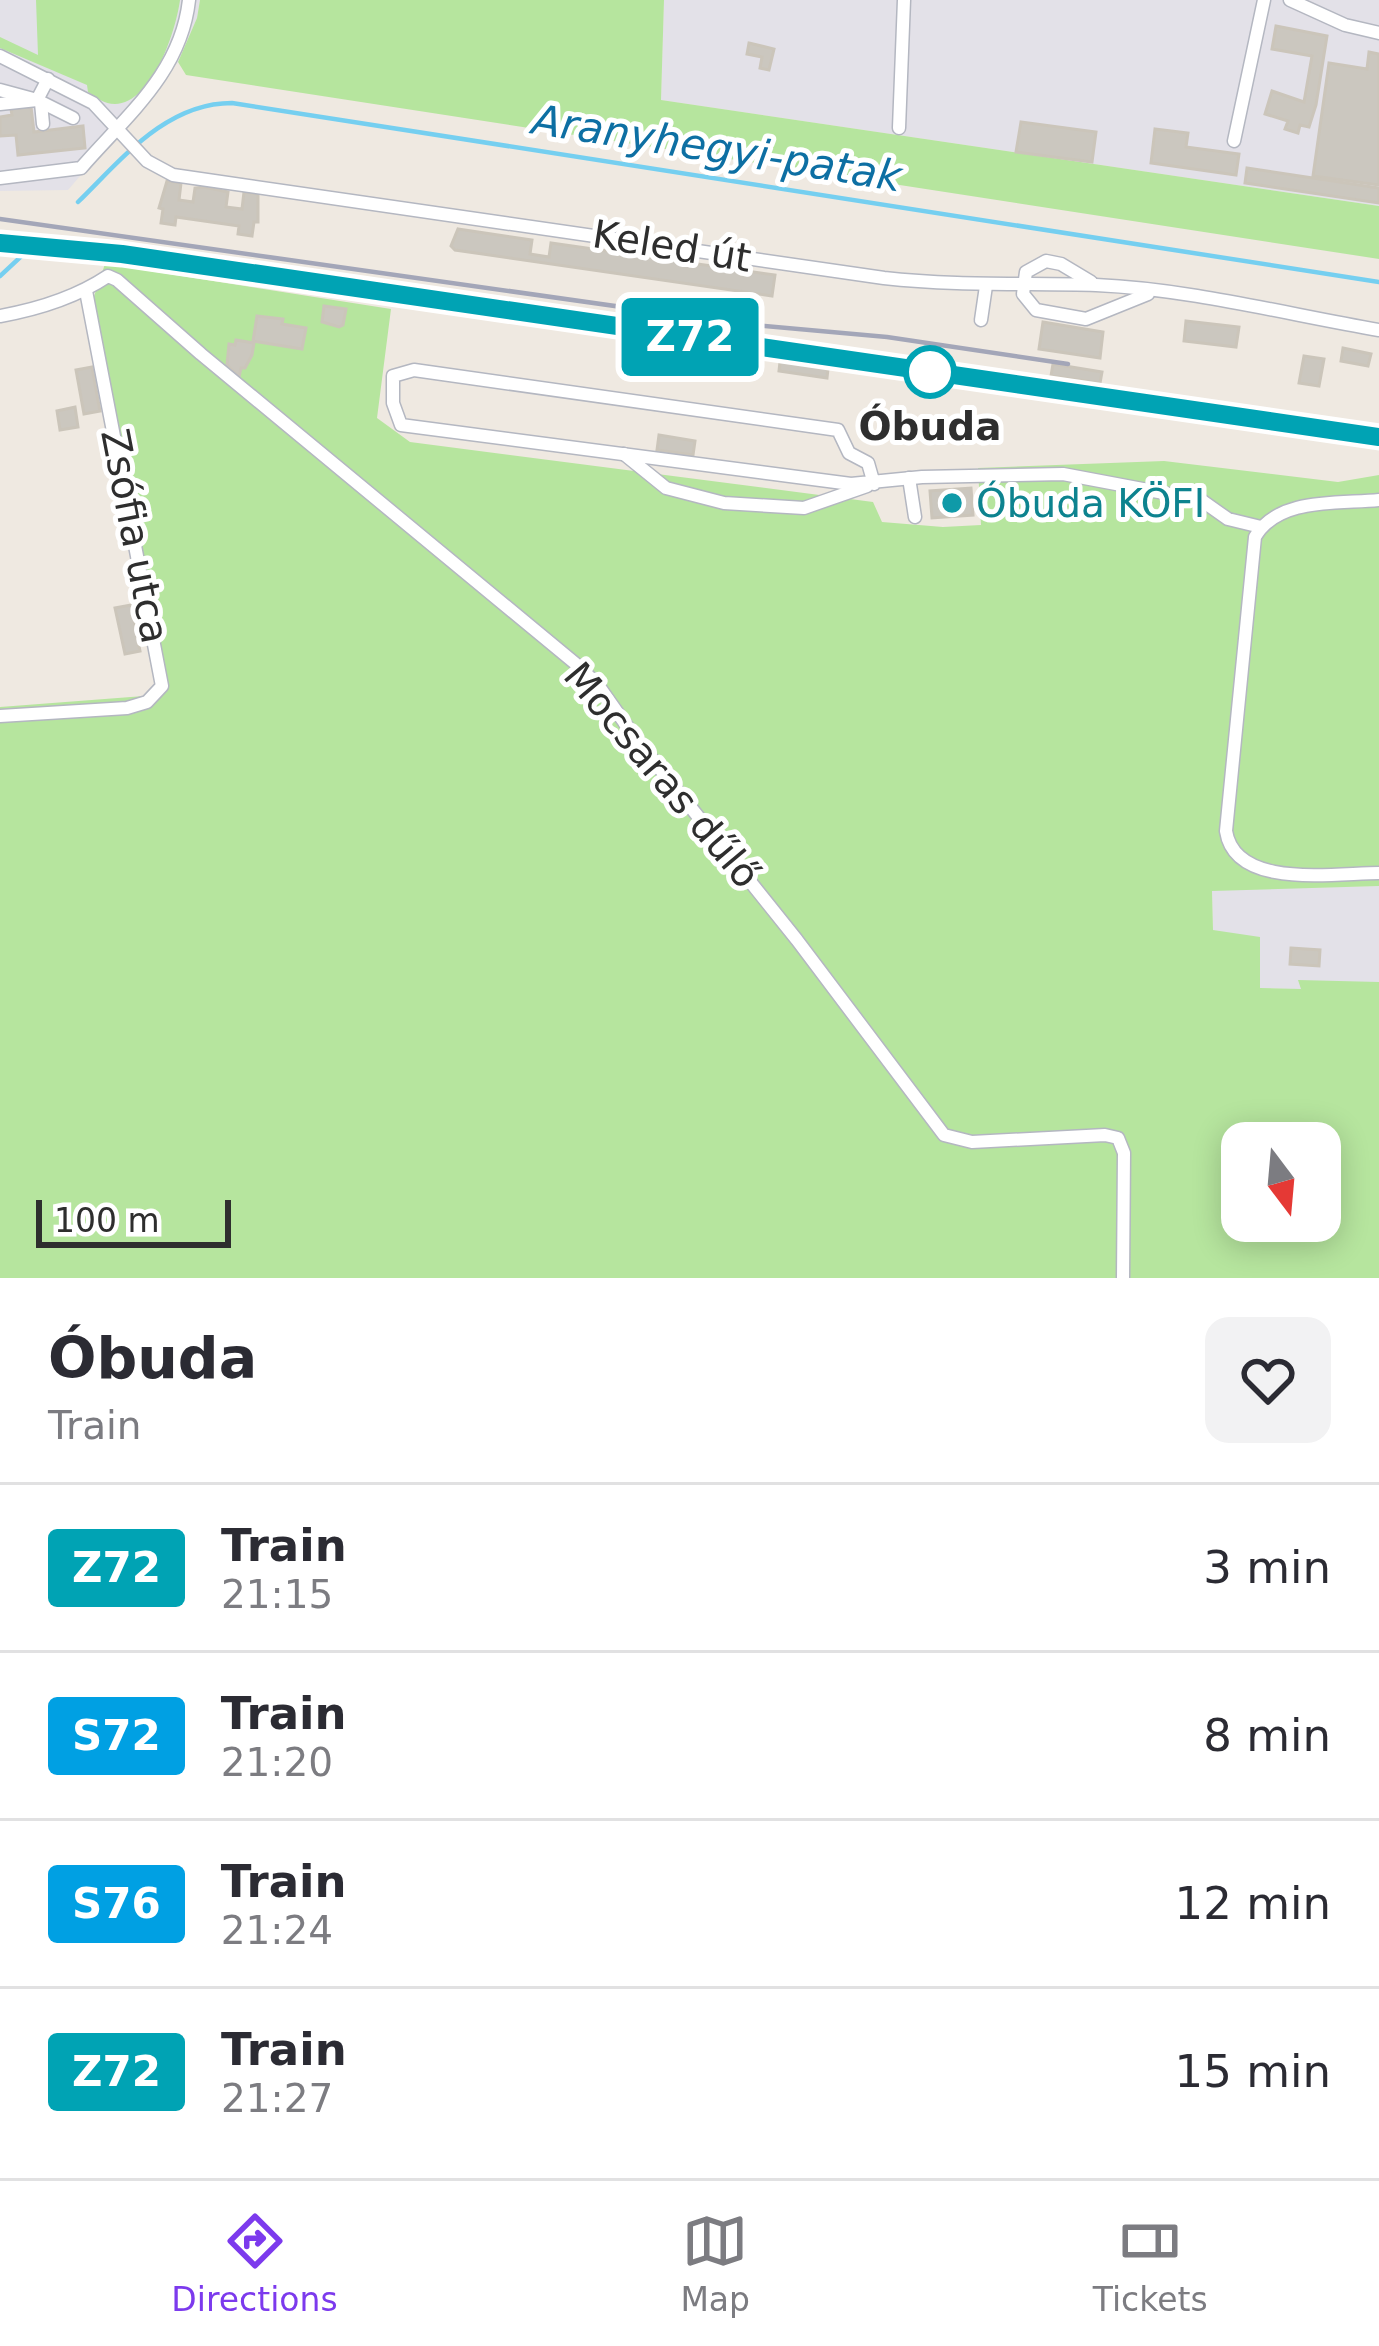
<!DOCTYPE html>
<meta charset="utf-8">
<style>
:root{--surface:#fff;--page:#f2f2f3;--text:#2b2b33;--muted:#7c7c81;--line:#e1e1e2;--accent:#7c3aed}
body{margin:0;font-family:"DejaVu Sans",sans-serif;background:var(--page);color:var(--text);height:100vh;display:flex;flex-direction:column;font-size:45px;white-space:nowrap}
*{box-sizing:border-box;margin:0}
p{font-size:39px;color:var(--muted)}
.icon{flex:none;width:66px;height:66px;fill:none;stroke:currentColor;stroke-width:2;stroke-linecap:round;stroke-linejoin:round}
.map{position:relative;height:1278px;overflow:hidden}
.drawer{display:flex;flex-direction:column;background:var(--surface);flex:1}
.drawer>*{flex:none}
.badge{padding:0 24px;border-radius:9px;font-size:42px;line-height:78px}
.needle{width:78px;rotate:164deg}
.buttons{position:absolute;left:1221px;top:1122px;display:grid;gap:24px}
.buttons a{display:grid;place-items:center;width:120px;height:120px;border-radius:24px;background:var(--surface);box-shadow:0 6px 30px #0003;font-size:60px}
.scale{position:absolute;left:36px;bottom:30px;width:195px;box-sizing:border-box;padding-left:12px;border:6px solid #2e2e2e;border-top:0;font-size:33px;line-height:42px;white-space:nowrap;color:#2e2e2e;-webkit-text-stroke:9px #fff;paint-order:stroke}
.map>.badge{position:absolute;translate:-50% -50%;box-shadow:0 0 0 6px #fff}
.round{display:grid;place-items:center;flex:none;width:126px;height:126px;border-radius:24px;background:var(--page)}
.head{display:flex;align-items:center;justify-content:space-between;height:204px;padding:0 48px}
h1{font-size:57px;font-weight:700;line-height:90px}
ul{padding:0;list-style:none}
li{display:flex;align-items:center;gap:36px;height:168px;padding:0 48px;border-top:3px solid var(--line)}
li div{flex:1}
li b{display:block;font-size:45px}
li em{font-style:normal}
li .badge{min-width:132px;font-weight:700;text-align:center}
.menu{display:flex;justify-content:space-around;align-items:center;height:168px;border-top:3px solid var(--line);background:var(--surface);font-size:33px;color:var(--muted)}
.menu a{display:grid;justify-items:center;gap:6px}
.menu .selected{color:var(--accent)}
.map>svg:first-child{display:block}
</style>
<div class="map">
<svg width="1379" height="1278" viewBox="0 0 1379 1278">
<rect width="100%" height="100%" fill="#efe9e1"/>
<g fill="#e3e1e8">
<polygon points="0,0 200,0 197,18 178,62 68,190 0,191"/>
<polygon points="664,0 1379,0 1379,206 661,100"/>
<polygon points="1379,886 1379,992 1259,988 1213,930 1212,890"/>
</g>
<g fill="#b6e59e" fill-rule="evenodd">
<path d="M 36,0 L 180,0 C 176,30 153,103 115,104 C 104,104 97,98 88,92 L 87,85 L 0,48 L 0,37 L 38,55 Z"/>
<polygon points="200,0 664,0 661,100 1379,206 1379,259 186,75 178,62 197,18"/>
<path d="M 105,264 L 391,309 L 377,418 L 410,442 L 873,502 L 882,522 L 943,527 L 981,525 L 978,468 L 1164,461 L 1338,482 L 1379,475 L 1379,886 L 1212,891 L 1213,930 L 1260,937 L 1260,988 L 1301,989 L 1298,980 L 1379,982 L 1379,1278 L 0,1278 L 0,707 L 157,695 L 90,308 ZM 1242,1143 L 1320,1143 L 1320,1221 L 1242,1221 Z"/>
</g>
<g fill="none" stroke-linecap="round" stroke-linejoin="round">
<g stroke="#75cff0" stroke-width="4.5">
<path d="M 78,202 C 122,159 166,103 232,103 L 1379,282"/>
<polyline points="0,276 28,250"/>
</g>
</g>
<g fill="#cbc7bf" stroke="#cbc5ba" stroke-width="3">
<polygon points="1276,26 1327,36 1316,105 1309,127 1300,125 1298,133 1285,129 1288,121 1265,114 1272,91 1304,102 1312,56 1272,49"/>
<polygon points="749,43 774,49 769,70 760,68 762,57 747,54"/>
<polygon points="1369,52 1379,54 1379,185 1313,176 1329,63 1367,69"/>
<polygon points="31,107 34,132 83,126 85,148 18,155 16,135 0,136 0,117 12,115 11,109"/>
<polygon points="1021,122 1096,132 1092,162 1016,152"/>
<polygon points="1155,129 1188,133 1186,147 1239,154 1236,175 1151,163"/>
<polygon points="1247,168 1379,188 1379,203 1245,183"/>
<polygon points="167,181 181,183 179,200 193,202 195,188 204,187 228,192 226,207 242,209 244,192 258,194 258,222 254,222 252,236 238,234 239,226 176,217 175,225 161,223 163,209 159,208"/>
<polygon points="458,229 532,240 530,254 549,257 551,243 775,275 772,296 455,250 451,246"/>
<polygon points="324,306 346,309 343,325 339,327 322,322"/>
<polygon points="257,316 283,319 282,324 306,328 302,349 253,341"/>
<polygon points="1186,321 1239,327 1236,347 1184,341"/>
<polygon points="1043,322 1103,332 1100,358 1039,349"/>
<polygon points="236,340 254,343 252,355 245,368 241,368 239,377 227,365 229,344 235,345"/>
<polygon points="1343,348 1371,354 1368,366 1341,361"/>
<polygon points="781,353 829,360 827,378 779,371"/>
<polygon points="1304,356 1324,359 1319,386 1299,383"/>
<polygon points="1053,364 1102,372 1100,383 1051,376"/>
<polygon points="92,367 100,411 84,414 76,370"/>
<polygon points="75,407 78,427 60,430 57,411"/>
<polygon points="659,435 695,441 693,455 657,450"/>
<polygon points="971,488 973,515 932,518 930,491"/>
<polygon points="131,605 140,651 125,654 115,608"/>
<polygon points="1291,948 1320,950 1319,966 1290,964"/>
</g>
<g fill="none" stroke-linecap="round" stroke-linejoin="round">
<g stroke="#b4b7c1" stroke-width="15">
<g id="minor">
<polyline points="1290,0 1345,25 1379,33"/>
<path d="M 0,56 L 93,103 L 147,161 L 173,175 L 884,278 C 955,286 1025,283 1096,285 C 1190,289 1286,314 1379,330"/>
<polyline points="0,90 37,100 48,79"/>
<polyline points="41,103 43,124"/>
<polyline points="0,104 37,100 73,118"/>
<polyline points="899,128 904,0"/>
<polyline points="1234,141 1264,0"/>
<path d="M 0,178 L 81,168 C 126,116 181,73 189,0"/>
<polyline points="1091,282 1061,264 1046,261 1026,272 1023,294 1036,310 1086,319 1148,294"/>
<path d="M 0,316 C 39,309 75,298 108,276 L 117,280 L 201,354 L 576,664 L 598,685 L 636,739 L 797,940 L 944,1135 L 972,1142 L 1105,1135 L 1118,1138 L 1124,1153 L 1123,1278"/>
<polyline points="981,320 986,286"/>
<polyline points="624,454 666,488 724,503 804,508 867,486"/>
<polyline points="909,478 915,517"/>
<polyline points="874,484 868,463 849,453 838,430 414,370 393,376 393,403 401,425 851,484 922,477 1063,474 1201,500 1228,519 1261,527"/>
<path d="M 1379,500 C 1339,504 1278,497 1255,537 L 1226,831 C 1235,890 1335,873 1379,873"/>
<polyline points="0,716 127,708 147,702 162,686 86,291"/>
</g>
</g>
<use href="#minor" stroke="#fff" stroke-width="12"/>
<g stroke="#a3a6b8" stroke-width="4.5">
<polyline points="0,219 742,324 887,337 1068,364"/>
<polyline points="0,243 122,254 1379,437"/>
</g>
</g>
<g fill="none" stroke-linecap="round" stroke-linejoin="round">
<g stroke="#fff" stroke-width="27">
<polyline id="line" points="0,243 122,254 1379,437"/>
</g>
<use href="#line" stroke="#00a3b4" stroke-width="18"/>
</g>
<circle fill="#fff" stroke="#00a3b4" stroke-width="6" cx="930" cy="372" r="24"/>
<circle fill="#0f9aa8" stroke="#fff" stroke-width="4.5" cx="952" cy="503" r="12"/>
<g text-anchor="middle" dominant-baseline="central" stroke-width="10" stroke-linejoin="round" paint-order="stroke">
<g font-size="39" fill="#2e2e2e" stroke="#fff">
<text transform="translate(672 246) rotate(9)">Keled út</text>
<text transform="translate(135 536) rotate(79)">Zsófia utca</text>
<text transform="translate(662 775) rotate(50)">Mocsaras dűlő</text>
</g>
<g font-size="39" font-weight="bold" fill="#2e2e2e" stroke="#fff">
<text x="930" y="426">Óbuda</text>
</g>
<g font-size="39" fill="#0d838f" stroke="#fff" text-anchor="start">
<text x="976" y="503">Óbuda KÖFI</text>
</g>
<g font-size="42" font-style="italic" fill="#0d6fa3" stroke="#fff">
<text transform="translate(717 148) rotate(9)">Aranyhegyi-patak</text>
</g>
</g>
</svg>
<div class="buttons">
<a><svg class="needle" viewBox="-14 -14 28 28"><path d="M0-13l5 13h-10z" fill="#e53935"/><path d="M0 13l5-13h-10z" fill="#7c7c81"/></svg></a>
</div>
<div class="scale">100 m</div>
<b class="badge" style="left:690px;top:337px;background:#00a3b4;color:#fff">Z72</b>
</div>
<section class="drawer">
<div class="head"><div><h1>Óbuda</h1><p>Train</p></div><a class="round"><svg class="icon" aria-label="heart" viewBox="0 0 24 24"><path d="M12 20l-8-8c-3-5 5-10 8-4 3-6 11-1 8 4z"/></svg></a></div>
<ul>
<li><span class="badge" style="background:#00a3b4;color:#fff">Z72</span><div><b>Train</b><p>21:15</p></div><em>3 min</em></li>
<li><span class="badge" style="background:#00a0e3;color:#fff">S72</span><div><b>Train</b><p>21:20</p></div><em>8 min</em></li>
<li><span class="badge" style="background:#00a0e3;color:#fff">S76</span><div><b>Train</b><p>21:24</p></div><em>12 min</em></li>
<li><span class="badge" style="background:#00a3b4;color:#fff">Z72</span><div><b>Train</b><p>21:27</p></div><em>15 min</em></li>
</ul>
</section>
<nav class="menu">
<a class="selected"><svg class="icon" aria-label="directions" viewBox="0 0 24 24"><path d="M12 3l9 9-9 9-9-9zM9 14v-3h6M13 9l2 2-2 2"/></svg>Directions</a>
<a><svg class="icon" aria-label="map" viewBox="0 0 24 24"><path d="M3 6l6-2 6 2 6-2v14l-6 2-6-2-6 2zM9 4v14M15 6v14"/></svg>Map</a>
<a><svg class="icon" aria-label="tickets" viewBox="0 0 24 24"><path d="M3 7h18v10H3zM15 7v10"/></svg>Tickets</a>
</nav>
